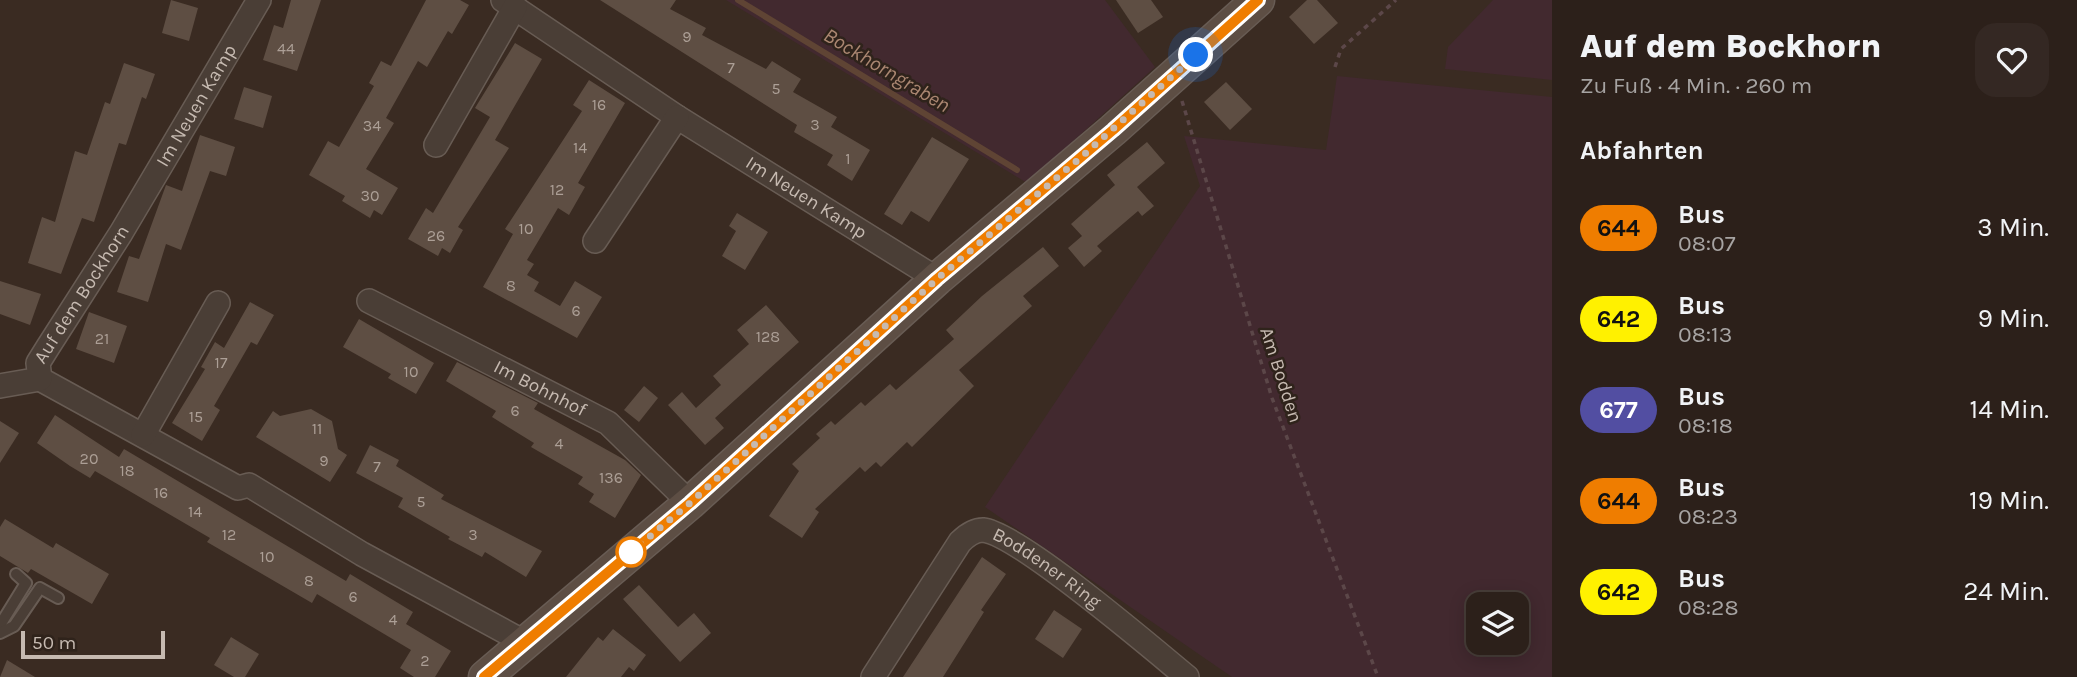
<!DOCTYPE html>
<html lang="de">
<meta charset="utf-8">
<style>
:root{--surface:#2c201a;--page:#342823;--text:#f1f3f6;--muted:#a6a3a2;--line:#483e39}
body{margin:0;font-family:Karla,sans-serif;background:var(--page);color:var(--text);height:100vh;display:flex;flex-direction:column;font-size:26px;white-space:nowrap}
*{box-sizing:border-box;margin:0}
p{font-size:23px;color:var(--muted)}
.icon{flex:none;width:38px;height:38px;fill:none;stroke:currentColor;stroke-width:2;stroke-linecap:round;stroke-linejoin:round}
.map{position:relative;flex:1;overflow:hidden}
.panel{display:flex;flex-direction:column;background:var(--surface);width:525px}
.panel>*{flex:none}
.badge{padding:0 14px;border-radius:23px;font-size:24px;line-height:46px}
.fabs{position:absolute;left:1466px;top:592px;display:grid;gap:14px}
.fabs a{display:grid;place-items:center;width:63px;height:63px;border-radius:14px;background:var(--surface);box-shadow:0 4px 18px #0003,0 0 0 2px var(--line);font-size:35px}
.scale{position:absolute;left:21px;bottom:18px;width:144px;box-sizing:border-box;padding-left:7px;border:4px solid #c6bab1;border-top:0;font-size:19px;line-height:24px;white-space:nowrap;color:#c6bab1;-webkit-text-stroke:5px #2f231b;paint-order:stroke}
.you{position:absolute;width:35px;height:35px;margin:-18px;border:5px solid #fff;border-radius:50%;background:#1a73e8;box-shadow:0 0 0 10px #1a73e833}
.map>.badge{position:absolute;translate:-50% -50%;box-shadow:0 0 0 4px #fff}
h2{padding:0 28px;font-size:26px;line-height:63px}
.round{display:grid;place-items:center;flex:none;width:74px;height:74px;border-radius:21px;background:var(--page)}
.head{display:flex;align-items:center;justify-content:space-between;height:119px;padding:0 28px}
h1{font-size:33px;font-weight:800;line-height:52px}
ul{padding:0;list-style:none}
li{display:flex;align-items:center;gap:21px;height:91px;padding:0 28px}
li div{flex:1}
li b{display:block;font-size:26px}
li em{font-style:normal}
li .badge{min-width:77px;font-weight:700;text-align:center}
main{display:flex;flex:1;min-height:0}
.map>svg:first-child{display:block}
</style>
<main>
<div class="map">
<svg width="1552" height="677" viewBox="0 0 1552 677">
<rect width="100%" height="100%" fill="#3a2b22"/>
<g fill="#42292f" fill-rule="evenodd">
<polygon points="726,0 1105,0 1155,67 1027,183"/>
<polygon points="1493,0 1552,0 1552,80 1445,69 1448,47"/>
<path d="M 1337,76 L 1552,97 L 1552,677 L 1232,677 L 985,507 L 1200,186 L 1184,136 L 1326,150 ZM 1479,604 L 1517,604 L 1517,642 L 1479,642 Z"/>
</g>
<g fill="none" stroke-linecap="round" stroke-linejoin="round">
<polyline stroke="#5f4434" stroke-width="6" points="738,0 1017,170"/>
</g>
<g fill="#5e4e43">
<polygon points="171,0 198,8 189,41 162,33"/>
<polygon points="291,0 321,0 297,71 263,60 274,25 283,28"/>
<polygon points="426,0 460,0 469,5 452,34 448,31 427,67 418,61 386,118 394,123 366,169 398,188 382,215 374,210 370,218 342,201 345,196 309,175 328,141 339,147 374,86 369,83 381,61 391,66"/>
<polygon points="600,0 676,0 670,9 706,28 702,35 766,69 772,61 801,79 793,92 837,117 831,127 870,150 852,181 827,165 833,155 794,132 797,125"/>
<polygon points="1116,0 1151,0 1163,17 1138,33"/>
<polygon points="1307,0 1317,0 1338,23 1314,44 1289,17"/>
<polygon points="515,43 542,59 495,140 509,148 458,227 463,230 450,253 442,248 438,256 408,239 426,208 433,213 490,117 475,108"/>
<polygon points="124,63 155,74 146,99 142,97 126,145 119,143 94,222 82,218 61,274 28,263 42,217 55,222 75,151 87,155 105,102 110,104"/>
<polygon points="589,80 625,103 578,183 585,187 569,215 558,208 527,260 534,264 527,275 539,282 534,291 560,306 575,281 602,297 577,338 483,287 513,234 505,229 582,111 573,105"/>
<polygon points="1226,82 1252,109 1230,130 1204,102"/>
<polygon points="244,87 272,96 263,128 234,119"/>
<polygon points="200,135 235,147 226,176 210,171 181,250 166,244 148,302 117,292 129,256 139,259 166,185 182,191"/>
<polygon points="932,137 969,159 929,222 911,211 902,225 884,214"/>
<polygon points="1147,142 1165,163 1137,187 1154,206 1142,216 1138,211 1097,246 1102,251 1084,267 1068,248 1082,236 1071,224 1115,185 1107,175"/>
<polygon points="737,213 768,232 745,270 722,256 736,231 729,226"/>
<polygon points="1043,247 1059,266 1023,296 1032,306 959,370 974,386 912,447 907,442 881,467 876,462 865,472 860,467 815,509 819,512 802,538 769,516 799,471 792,464 820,438 816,434 831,421 835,425 861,402 865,406 890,384 896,390 954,339 946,330 982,296"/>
<polygon points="0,281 41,294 30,325 0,314"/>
<polygon points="250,302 274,315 257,345 251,342 214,406 220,410 202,441 172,423 205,369 201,367 215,342 224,348"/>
<polygon points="766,305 799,342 715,418 724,428 705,445 668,405 682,392 696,408 721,385 713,376 749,344 737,330"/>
<polygon points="89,312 127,326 114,363 76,349"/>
<polygon points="359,319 434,363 416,394 388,378 391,374 343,347"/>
<polygon points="457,362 538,403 534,409 625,460 641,475 615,518 589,502 594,494 578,484 583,477 531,447 534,443 492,417 496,411 446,381"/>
<polygon points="644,386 658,398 639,422 624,410"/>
<polygon points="311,409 332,421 338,449 347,455 330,482 256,437 273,411 280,416"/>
<polygon points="55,415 119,457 124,449 346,581 350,574 413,612 406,624 451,651 435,677 414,677 400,668 411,650 317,594 312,603 207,542 210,538 95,471 90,478 70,466 37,443"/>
<polygon points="0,421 19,433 0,463"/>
<polygon points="370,445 399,460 396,466 444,495 441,499 542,551 526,577 485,552 482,557 448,539 450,537 398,507 403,498 356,473"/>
<polygon points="5,519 53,548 56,543 109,574 92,604 31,569 28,573 0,556 0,527"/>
<polygon points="982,557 1006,574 981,610 984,612 943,677 903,677"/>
<polygon points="639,585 678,627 694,613 711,633 680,662 623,599"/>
<polygon points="1054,610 1082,629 1063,658 1035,639"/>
<polygon points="613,629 646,655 634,671 629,667 621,677 566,677 598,637 603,641"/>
<polygon points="231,637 259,654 245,677 234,677 214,665"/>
<polygon points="7,660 35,677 0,677"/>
</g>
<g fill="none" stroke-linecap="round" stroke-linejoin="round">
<g stroke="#685c54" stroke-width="14">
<g id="lane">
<polyline points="0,625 26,583 16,574"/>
<polyline points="0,633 14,626 40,588 58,598"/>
</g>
</g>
<g stroke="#685c54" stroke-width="26">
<g id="street">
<path id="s1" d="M 503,0 L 677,117 L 937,279"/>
<polyline points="436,145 515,7"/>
<polyline points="595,241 677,117"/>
<path id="s2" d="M 369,301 L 608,423 L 690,503"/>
<polyline points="40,379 238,488 249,485 362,554 524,642"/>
<path id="s3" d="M 0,386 L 40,379 L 38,363 L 48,347 L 121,233 L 259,0"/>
<polyline points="143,435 218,303"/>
<path id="s4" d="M 873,677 L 960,542 C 966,536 974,530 983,530 C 1019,534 1153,649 1187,677"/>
</g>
</g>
<g stroke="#685c54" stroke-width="35">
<polyline id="secondary" points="485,677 690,503 937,279 1113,130 1258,0"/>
</g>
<g stroke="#5c4749" stroke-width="3.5" stroke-dasharray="5 5" stroke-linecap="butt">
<polyline points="1335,67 1341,49 1396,0"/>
<polyline points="1182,101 1272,398 1378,677"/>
</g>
<use href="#lane" stroke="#4a3e36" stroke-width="10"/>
<use href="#street" stroke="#4a3e36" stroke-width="23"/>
<use href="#secondary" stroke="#5d4e44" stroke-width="32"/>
</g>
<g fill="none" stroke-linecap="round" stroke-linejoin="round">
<g stroke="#fff" stroke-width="16">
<polyline id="line" points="484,677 690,503 937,279 1113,130 1258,0"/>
</g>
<use href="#line" stroke="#ef7d00" stroke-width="10"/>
<polyline stroke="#c6bab1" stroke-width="7" stroke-dasharray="0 12.6" points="631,552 690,503 937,279 1079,159 1196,55"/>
</g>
<circle fill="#fff" stroke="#ef7d00" stroke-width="3.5" cx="631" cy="552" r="14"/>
<g text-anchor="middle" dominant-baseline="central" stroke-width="5" stroke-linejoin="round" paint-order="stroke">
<g font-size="16" fill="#ac9f96">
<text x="687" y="36">9</text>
<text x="286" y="48">44</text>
<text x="731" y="67">7</text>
<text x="776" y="88">5</text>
<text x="599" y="104">16</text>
<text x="815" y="124">3</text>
<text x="372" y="125">34</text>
<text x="580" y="147">14</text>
<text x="848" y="158">1</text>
<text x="557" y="189">12</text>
<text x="370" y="195">30</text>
<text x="526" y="228">10</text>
<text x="436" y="235">26</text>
<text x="511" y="285">8</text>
<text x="576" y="310">6</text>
<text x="768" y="336">128</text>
<text x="102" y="338">21</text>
<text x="221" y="362">17</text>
<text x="411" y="371">10</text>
<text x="515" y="410">6</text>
<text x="196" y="416">15</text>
<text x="317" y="428">11</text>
<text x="559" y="443">4</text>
<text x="89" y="458">20</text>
<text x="324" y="460">9</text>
<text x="377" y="466">7</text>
<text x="127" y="470">18</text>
<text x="611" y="477">136</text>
<text x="161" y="492">16</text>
<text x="421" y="501">5</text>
<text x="195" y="511">14</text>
<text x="229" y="534">12</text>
<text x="473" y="534">3</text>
<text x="267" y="556">10</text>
<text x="309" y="580">8</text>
<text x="353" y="596">6</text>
<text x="393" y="619">4</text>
<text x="425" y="660">2</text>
</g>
<g font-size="19" fill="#c6bab1" stroke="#2f231b">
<text stroke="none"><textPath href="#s3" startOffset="359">Im Neuen Kamp</textPath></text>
<text stroke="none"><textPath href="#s1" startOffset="362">Im Neuen Kamp</textPath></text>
<text stroke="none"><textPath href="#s3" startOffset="138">Auf dem Bockhorn</textPath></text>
<text transform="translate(1281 375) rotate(72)">Am Bodden</text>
<text stroke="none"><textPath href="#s2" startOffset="192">Im Bohnhof</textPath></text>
<text stroke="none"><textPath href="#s4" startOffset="262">Boddener Ring</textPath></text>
</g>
<g font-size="21" font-style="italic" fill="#aa8671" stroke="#2f231b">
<text transform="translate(887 70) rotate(31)">Bockhorngraben</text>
</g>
</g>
</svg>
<div class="fabs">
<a><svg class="icon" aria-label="layers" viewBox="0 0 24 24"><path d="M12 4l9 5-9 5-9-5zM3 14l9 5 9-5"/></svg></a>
</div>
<div class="scale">50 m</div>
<div class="you" style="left:1196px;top:55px"></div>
</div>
<section class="panel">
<div class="head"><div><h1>Auf dem Bockhorn</h1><p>Zu Fuß · 4 Min. · 260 m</p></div><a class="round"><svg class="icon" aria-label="heart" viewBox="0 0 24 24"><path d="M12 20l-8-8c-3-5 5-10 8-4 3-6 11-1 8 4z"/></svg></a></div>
<h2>Abfahrten</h2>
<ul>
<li><span class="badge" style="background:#ef7d00;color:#111">644</span><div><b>Bus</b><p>08:07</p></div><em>3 Min.</em></li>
<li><span class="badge" style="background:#fff100;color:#111">642</span><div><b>Bus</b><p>08:13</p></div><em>9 Min.</em></li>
<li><span class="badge" style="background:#524ea2;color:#fff">677</span><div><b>Bus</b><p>08:18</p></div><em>14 Min.</em></li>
<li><span class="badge" style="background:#ef7d00;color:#111">644</span><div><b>Bus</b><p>08:23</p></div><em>19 Min.</em></li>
<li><span class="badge" style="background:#fff100;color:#111">642</span><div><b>Bus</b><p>08:28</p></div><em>24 Min.</em></li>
</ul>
</section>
</main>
